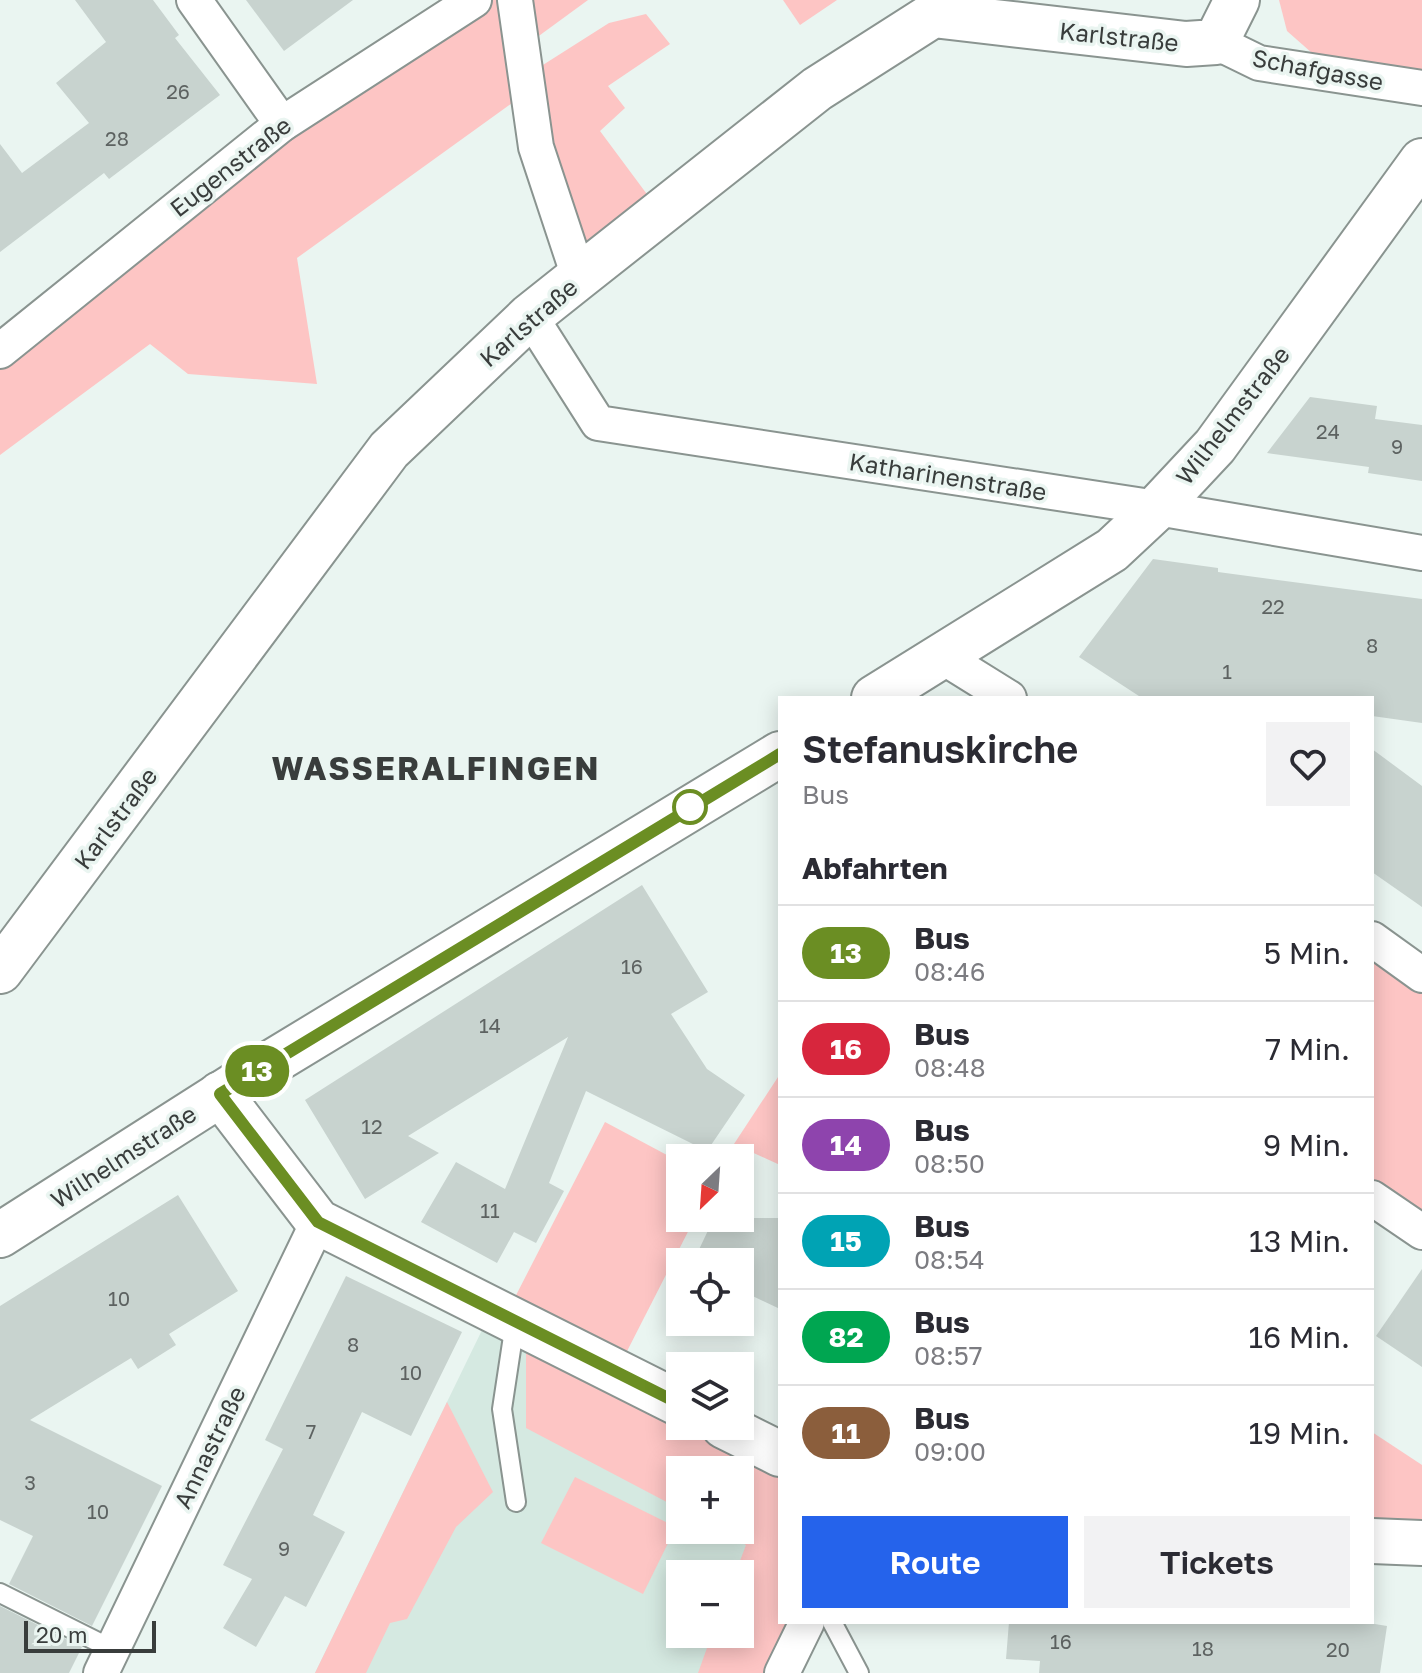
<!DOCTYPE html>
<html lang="de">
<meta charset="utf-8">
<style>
:root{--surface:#fff;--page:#f2f2f3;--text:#2b2b33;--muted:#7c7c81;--line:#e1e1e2;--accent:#2563eb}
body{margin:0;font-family:"Golos Text",sans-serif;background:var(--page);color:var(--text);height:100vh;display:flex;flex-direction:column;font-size:30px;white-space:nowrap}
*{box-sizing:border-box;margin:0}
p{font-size:26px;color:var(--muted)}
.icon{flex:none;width:44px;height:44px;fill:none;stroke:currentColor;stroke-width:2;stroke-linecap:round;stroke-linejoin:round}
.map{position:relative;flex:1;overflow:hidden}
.side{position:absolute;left:778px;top:696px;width:596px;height:928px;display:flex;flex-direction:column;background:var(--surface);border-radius:0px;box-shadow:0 4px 20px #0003}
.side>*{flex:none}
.badge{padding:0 16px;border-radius:26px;font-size:28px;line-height:52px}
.needle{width:52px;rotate:205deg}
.buttons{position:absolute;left:666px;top:1144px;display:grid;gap:16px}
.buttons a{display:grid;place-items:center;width:88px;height:88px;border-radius:0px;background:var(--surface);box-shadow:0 4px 20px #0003;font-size:40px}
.scale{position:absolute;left:24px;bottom:20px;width:132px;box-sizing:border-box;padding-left:8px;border:4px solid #393d3c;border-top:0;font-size:22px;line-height:28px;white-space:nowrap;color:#393d3c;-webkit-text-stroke:6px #eaf5f1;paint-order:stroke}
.map>.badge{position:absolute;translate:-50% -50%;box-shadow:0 0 0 4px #fff}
h2{padding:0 24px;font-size:30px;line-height:72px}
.round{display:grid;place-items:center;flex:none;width:84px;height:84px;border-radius:0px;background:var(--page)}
.headline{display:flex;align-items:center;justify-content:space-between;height:136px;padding:0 24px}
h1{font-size:38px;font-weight:600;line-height:60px}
.button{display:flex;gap:16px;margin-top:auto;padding:16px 24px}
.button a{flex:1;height:92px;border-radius:0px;background:var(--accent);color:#fff;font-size:32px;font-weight:600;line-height:92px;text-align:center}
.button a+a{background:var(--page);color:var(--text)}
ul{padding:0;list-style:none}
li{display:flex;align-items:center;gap:24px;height:96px;padding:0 24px;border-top:2px solid var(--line)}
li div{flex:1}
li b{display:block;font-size:30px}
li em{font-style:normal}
li .badge{min-width:88px;font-weight:700;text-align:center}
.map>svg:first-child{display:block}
</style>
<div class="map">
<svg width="1422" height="1673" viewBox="0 0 1422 1673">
<rect width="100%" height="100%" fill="#eaf5f1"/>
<path fill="#d5e9e1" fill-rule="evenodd" d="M 484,1326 L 680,1426 L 690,1426 L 780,1470 L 780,1622 L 765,1673 L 315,1673 ZM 680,1470 L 740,1470 L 740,1530 L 680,1530 ZM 680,1574 L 740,1574 L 740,1634 L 680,1634 Z"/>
<g fill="#fdc5c4">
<polygon points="490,0 506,0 519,98 297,258 317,384 188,374 150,344 0,455 0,362 289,131"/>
<polygon points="530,0 588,0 536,38"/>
<polygon points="783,0 837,0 800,25"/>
<polygon points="1279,0 1422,0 1422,76 1312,53 1287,31"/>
<polygon points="646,14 670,44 608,86 625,108 600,131 652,201 583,257 549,143 535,70 609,23"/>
<polygon points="1372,953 1422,989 1422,1225 1372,1190"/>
<polygon points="780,1074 780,1165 734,1144"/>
<polygon points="605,1122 680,1162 680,1218 695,1218 622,1361 511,1305"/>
<polygon points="526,1346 680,1421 680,1426 690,1426 780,1470 780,1622 790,1622 765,1673 698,1673 712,1634 740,1634 740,1574 735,1574 746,1545 719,1530 740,1530 740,1470 680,1470 680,1509 526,1428"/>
<polygon points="447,1402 493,1492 456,1527 407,1619 390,1623 366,1673 315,1673"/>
<polygon points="1372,1432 1422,1465 1422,1523 1372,1521"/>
<polygon points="575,1477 676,1527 643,1594 541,1543"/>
</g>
<g fill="#c8d3cf">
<polygon points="75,0 153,0 179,35 175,38 220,95 109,179 104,173 0,252 0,144 22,173 89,123 56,83 106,42"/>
<polygon points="246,0 353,0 284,51"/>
<polygon points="1310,397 1377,406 1375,419 1422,425 1422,481 1368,473 1369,467 1267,453"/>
<polygon points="1153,559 1218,568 1218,572 1422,599 1422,723 1372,716 1372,698 1142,698 1079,657"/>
<polygon points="1372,749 1422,786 1422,907 1372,872"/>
<polygon points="642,885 708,992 671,1014 707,1069 745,1095 707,1151 586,1091 549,1183 564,1191 536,1243 514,1232 497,1263 421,1222 456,1162 505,1189 568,1037 408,1136 439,1153 365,1199 305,1100"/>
<polygon points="178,1195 238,1291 169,1334 176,1345 138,1369 131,1358 30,1420 162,1486 92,1626 9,1584 33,1536 0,1520 0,1306"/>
<polygon points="714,1218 780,1218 780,1309 740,1290 740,1262 693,1262"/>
<polygon points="1422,1269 1422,1367 1376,1336"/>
<polygon points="346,1276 462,1332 411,1436 362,1412 313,1515 345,1532 306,1607 285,1596 256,1647 223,1628 252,1579 223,1565 283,1449 265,1440"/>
<polygon points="0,1606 82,1647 69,1673 0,1673"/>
<polygon points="1009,1622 1363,1622 1387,1626 1380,1673 1039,1673 1040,1661 1006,1659"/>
</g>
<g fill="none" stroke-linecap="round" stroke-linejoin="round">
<g stroke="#8a9490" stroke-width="22">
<g id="service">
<polyline points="515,1323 502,1409 516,1502"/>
<polyline points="0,1593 112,1649"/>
<polyline points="832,1622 859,1673"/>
</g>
</g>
<g stroke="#8a9490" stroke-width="38">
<g id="minor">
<polyline points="194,0 282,124"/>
<polyline points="515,0 536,147 579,277"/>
<polyline points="1216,42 1259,63 1422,88"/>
<polyline points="530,316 598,423 1157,508 1422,553"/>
<polyline points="0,351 282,124 474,0"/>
<polyline points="943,657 1009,698"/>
<polyline points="1372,939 1422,975"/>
<polyline points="1372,1198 1422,1232"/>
<polyline points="101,1673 318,1222"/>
<polyline points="782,1673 807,1622"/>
</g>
</g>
<g stroke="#8a9490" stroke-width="48">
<g id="tertiary">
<polyline points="874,698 1112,550 1157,508 1215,446 1422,161"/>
<polyline points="0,971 389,450 530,316 579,277 817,89 933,15 1186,44 1216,42 1237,0"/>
<polyline points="220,1094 318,1222 680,1404"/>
<polyline points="0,1235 251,1075 780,754"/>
<polyline points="724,1426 780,1454"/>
<polyline points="1372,1541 1422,1543"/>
</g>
</g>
<use href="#service" stroke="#fff" stroke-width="18"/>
<use href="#minor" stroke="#fff" stroke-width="34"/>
<use href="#tertiary" stroke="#fff" stroke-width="44"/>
</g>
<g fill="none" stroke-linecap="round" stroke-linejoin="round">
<g stroke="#fff" stroke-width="18">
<polyline id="line" points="680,1404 318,1222 220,1094 780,754"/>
</g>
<use href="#line" stroke="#6b8e23" stroke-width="12"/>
</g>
<circle fill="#fff" stroke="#6b8e23" stroke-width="4" cx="690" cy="807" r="16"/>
<g text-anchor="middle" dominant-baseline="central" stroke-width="7" stroke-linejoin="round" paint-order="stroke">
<g font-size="20" fill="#5d6261">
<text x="178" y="91">26</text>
<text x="117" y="138">28</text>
<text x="1328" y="431">24</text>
<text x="1397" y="446">9</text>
<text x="1273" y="606">22</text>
<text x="1372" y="645">8</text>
<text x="1227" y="671">1</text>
<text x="632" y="966">16</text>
<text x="490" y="1025">14</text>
<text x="372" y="1126">12</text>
<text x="490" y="1210">11</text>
<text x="119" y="1298">10</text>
<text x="353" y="1344">8</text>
<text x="411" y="1372">10</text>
<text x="311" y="1431">7</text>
<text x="30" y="1482">3</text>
<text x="98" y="1511">10</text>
<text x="284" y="1548">9</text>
<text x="1061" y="1641">16</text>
<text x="1203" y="1648">18</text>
<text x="1338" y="1649">20</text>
</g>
<g font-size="24" fill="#393d3c" stroke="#eaf5f1">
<text transform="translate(1119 36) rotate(6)">Karlstraße</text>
<text transform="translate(1318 69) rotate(11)">Schafgasse</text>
<text transform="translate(230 166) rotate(-38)">Eugenstraße</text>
<text transform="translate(528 322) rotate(-41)">Karlstraße</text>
<text transform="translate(1232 415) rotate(-52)">Wilhelmstraße</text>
<text transform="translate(948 476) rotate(9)">Katharinenstraße</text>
<text transform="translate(115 818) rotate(-53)">Karlstraße</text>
<text transform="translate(123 1156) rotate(-33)">Wilhelmstraße</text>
<text transform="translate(209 1447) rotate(-64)">Annastraße</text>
</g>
<g font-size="32" font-weight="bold" letter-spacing="2" fill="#393d3c" stroke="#eaf5f1">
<text x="436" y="768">WASSERALFINGEN</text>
</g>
</g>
</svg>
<div class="buttons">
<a><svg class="needle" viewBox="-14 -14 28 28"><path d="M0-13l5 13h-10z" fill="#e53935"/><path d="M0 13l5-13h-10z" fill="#7c7c81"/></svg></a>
<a><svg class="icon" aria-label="locate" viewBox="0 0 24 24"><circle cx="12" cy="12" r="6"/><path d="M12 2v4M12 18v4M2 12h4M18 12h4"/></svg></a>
<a><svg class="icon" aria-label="layers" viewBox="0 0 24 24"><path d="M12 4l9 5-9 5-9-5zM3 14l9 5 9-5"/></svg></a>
<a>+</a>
<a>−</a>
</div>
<div class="scale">20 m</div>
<b class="badge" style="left:257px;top:1071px;background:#6b8e23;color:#fff">13</b>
<section class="side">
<div class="headline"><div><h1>Stefanuskirche</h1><p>Bus</p></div><a class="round"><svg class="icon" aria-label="heart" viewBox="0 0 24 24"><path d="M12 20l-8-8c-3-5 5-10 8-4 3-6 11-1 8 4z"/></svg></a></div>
<h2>Abfahrten</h2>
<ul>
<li><span class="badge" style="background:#6b8e23;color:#fff">13</span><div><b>Bus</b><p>08:46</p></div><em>5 Min.</em></li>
<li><span class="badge" style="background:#d7263d;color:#fff">16</span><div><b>Bus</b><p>08:48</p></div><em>7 Min.</em></li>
<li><span class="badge" style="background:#8e44ad;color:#fff">14</span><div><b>Bus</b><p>08:50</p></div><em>9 Min.</em></li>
<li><span class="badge" style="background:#00a3b4;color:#fff">15</span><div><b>Bus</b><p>08:54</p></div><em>13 Min.</em></li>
<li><span class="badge" style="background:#00a651;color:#fff">82</span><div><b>Bus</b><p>08:57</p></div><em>16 Min.</em></li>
<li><span class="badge" style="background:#8b5e3c;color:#fff">11</span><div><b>Bus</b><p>09:00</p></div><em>19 Min.</em></li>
</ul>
<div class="button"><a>Route</a><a>Tickets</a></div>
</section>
</div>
